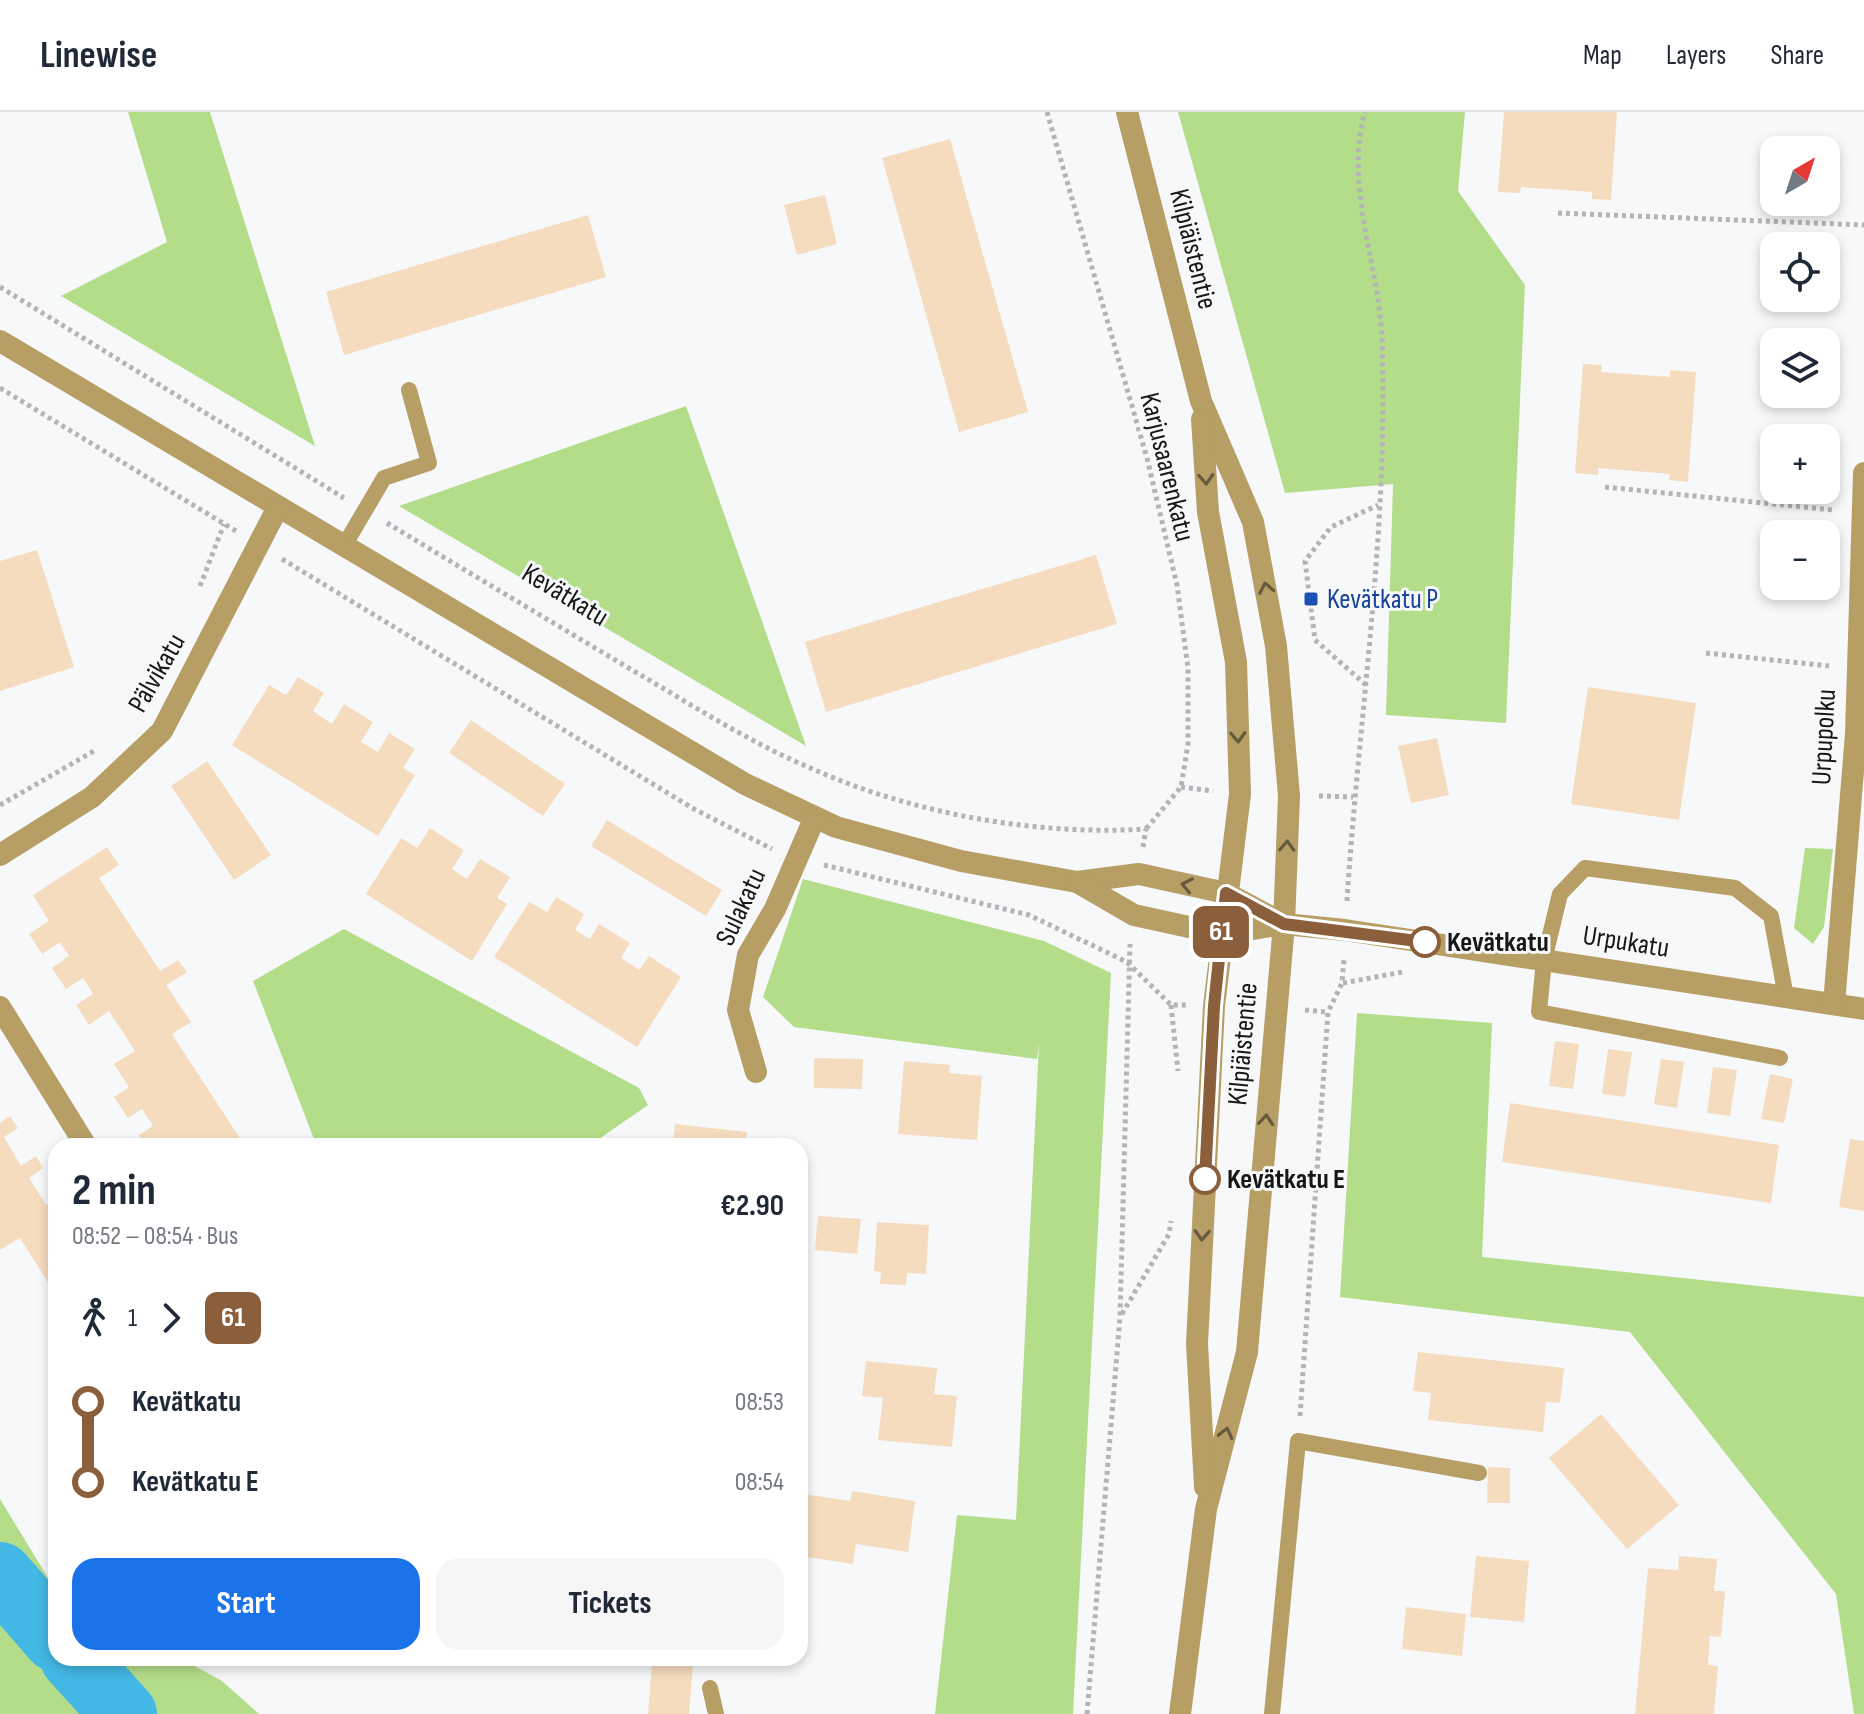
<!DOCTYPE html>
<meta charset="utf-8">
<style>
:root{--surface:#fff;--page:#f6f6f7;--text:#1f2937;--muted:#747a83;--line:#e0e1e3;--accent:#1a73e8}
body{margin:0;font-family:"Sofia Sans Condensed",sans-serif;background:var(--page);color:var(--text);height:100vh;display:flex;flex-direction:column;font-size:30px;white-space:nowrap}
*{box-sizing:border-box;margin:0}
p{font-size:26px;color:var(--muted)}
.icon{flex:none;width:44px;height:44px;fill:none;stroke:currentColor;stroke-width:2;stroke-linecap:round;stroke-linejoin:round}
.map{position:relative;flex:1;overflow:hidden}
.side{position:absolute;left:48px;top:1026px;width:760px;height:528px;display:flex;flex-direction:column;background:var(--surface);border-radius:24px;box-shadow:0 4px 12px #0003}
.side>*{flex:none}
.badge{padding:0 16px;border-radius:12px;font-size:28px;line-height:52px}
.needle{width:52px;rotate:39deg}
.tools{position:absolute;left:1760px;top:24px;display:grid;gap:16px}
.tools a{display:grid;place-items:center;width:80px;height:80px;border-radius:16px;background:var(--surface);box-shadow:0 4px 12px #0003;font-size:40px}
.map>.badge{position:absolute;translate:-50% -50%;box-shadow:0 0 0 4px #fff}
.legs{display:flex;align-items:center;gap:12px;height:88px;padding:0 24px;font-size:26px}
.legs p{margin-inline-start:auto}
.overview{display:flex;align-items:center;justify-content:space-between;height:136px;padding:0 24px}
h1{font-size:44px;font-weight:700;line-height:60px}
.button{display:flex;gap:16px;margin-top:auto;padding:16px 24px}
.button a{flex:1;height:92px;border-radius:24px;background:var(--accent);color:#fff;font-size:32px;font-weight:700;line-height:92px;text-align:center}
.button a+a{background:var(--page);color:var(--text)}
ul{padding:0 24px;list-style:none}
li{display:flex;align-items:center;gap:28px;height:80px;font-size:30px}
li i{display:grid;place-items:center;width:12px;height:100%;margin:0 10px;background:currentColor}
li i::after{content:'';width:20px;height:20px;margin:-10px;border:6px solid;border-radius:50%;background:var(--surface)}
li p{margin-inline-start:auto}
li:first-child i{background:linear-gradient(#0000 50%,currentColor 0)}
li:last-child i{background:linear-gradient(currentColor 50%,#0000 0)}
header{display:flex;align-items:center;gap:48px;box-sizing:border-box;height:112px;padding:0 40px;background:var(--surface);border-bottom:2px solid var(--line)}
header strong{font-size:38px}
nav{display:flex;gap:44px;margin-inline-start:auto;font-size:28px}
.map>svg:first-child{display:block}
</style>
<header>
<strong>Linewise</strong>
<nav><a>Map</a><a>Layers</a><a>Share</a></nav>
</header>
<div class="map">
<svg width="1864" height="1602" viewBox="0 0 1864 1602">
<rect width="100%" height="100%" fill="#f7f8fa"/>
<g fill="#b4dd8a">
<polygon points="128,0 210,0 315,334 61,184 167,130"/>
<polygon points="1178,0 1465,0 1458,79 1525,173 1506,611 1386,603 1393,372 1285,381"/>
<polygon points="686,294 806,634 399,394"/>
<polygon points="1805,736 1833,737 1824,815 1813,832 1794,816"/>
<polygon points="803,767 1044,829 1111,861 1073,1602 935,1602 957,1403 1016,1408 1039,931 1037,947 794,915 763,885"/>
<polygon points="344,817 639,976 648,993 589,1034 303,1034 314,1027 253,869"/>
<polygon points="1357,901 1492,911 1482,1145 1864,1185 1864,1602 1854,1602 1836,1482 1630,1220 1340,1185"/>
<polygon points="0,1387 56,1479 56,1546 180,1546 222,1569 259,1602 0,1602"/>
</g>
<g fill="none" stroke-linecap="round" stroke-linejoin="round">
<g stroke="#43b8e4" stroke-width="66">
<polyline points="0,1463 56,1527"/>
<polyline points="73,1546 124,1602"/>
</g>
</g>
<g fill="#f6dcbf">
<polygon points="1504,0 1617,0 1611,88 1592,87 1592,80 1521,75 1520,81 1498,80"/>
<polygon points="950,27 1028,300 959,320 882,46"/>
<polygon points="825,83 837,132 797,143 784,93"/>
<polygon points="588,103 606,165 344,243 326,180"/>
<polygon points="1583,252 1602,253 1601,260 1670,265 1670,258 1696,260 1688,370 1669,368 1670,362 1598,356 1598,363 1575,361"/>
<polygon points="37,438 74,555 0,579 0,449"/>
<polygon points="1096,443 1117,512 826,600 805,530"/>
<polygon points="298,565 324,581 313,599 332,612 344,592 373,610 361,630 378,640 389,621 415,637 403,656 415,663 378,724 232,633 269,573 286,583"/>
<polygon points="1588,575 1696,591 1679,708 1571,692"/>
<polygon points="471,608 565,672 543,704 449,641"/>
<polygon points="1437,626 1449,683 1411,691 1398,634"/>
<polygon points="207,649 271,743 234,768 171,674"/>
<polygon points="607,708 722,778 706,804 591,734"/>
<polygon points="430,716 464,738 452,757 467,767 480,747 510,765 497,786 507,792 472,849 366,782 401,726 417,736"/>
<polygon points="107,735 119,753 99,766 160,859 178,848 187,860 166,873 191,910 172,922 245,1034 146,1034 139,1023 153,1014 142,997 128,1006 114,985 129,975 114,952 135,939 109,899 89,913 76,893 93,882 83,866 66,877 52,856 69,844 60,830 42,842 29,822 49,809 33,783"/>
<polygon points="556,785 584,802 575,818 590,827 599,812 630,831 621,846 639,858 649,844 681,865 637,935 494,845 529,790 547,800"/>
<polygon points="1555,929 1579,932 1573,977 1549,974"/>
<polygon points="1608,937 1632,940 1625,985 1602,982"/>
<polygon points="814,946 863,947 862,977 814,976"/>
<polygon points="1661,947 1684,950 1677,996 1654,992"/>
<polygon points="904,949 950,953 949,961 982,964 977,1028 898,1022"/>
<polygon points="1713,955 1737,958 1730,1004 1707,1001"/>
<polygon points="1770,962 1793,967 1784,1011 1761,1007"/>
<polygon points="1510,991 1779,1033 1771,1091 1502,1050"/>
<polygon points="10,1004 18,1016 4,1025 21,1054 36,1044 43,1056 29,1066 46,1093 56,1087 56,1103 52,1106 56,1112 56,1183 20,1126 0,1138 0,1011"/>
<polygon points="675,1012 747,1020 745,1034 673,1034"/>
<polygon points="1850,1027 1864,1029 1864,1099 1839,1095"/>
<polygon points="818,1104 861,1107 857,1142 815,1138"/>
<polygon points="877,1110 929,1113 926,1162 907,1161 906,1173 880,1172 881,1160 874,1159"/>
<polygon points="1418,1240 1564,1256 1560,1291 1546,1290 1543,1320 1428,1308 1431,1281 1413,1279"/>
<polygon points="866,1249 937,1256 934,1282 957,1284 952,1335 878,1328 883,1286 862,1284"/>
<polygon points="1601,1302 1679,1393 1627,1437 1549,1346"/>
<polygon points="1488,1355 1510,1356 1510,1391 1487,1391"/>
<polygon points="852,1379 915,1389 908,1440 856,1432 853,1452 800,1444 803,1382 850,1389"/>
<polygon points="1476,1444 1529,1449 1524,1510 1470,1505"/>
<polygon points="1679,1444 1717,1447 1714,1479 1725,1479 1721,1525 1710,1524 1708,1553 1718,1554 1714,1602 1635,1602 1648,1456 1678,1458"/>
<polygon points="1406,1495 1466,1502 1462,1544 1402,1537"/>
<polygon points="652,1551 693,1554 689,1602 648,1602"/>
</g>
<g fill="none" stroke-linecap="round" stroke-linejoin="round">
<g stroke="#b3b4b6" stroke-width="5" stroke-dasharray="4 4" stroke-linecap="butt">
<polyline points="1047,0 1147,346 1177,473 1188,556 1188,632 1181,675 1146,717"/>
<polyline points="1558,101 1864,113"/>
<polyline points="0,175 344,386"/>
<polyline points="0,276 236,419"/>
<polyline points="1605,375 1833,398"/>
<path d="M 387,411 C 468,460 550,509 632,558 C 689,591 747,629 808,655 C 910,701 1034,724 1146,717"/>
<polyline points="282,447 694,697 772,737"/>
<polyline points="200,474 224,412"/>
<polyline points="1706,541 1829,554"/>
<polyline points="1366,573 1315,528 1305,449 1331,415 1378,393"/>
<polyline points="1181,675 1213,679"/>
<polyline points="1319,684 1353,685"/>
<polyline points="0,693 94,639"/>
<polyline points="1143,735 1146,717"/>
<polyline points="824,753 1029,803 1127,850 1171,893 1187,893"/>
<path d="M 1347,789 C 1359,602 1389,414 1382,227 C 1379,152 1344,75 1365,0"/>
<polyline points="1343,871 1403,860"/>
<polyline points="1171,893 1178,959"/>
<polyline points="1305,898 1328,900"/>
<polyline points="1122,1202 1169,1122 1171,1109"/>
<polyline points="1300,1304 1328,900 1342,871 1344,847"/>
<polyline points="1087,1602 1120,1205 1130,832"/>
</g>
<g stroke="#b79e65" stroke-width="16">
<polyline points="344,434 384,366 429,351 409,278"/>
<polyline points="1780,946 1539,900 1544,848 1560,782 1585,756 1735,776 1771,804 1786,885"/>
<polyline points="710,1576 716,1602"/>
<polyline points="1272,1602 1298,1329 1479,1361"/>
</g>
<g stroke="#b79e65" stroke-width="22">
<polyline points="0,229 745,672 836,715 961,749 1077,770 1139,762 1226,781 1284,812"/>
<polyline points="0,743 92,685 162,619 278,395"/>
<polyline points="1077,770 1134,803 1221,822 1284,812 1345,818 1864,897"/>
<polyline points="1834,892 1856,622 1864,361"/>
<polyline points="0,895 86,1034"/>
<polyline points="756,960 738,898 748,843 775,797 815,705"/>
</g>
<g stroke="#b79e65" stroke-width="22">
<polyline points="1127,0 1201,289 1253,410 1276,534 1289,684 1284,812 1247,1240 1206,1397 1180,1602"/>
<polyline points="1202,307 1208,400 1236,550 1240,682 1214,894 1197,1232 1205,1375"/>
</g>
</g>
<defs><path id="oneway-chevron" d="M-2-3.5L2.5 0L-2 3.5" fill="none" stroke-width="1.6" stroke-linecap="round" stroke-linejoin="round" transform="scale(2)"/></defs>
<g stroke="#665a3e">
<use href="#oneway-chevron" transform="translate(1206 367) rotate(87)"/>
<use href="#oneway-chevron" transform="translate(1266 476) rotate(-101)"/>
<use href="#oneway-chevron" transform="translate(1238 625) rotate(88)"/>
<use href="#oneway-chevron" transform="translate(1287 734) rotate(-88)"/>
<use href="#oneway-chevron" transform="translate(1187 773) rotate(-168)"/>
<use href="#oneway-chevron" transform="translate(1266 1008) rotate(-85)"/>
<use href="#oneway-chevron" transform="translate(1202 1123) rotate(93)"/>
<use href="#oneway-chevron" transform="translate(1226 1321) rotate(-76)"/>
</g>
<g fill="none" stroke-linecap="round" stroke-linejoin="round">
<g stroke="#fff" stroke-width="18">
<polyline id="line-1" points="1205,1067 1214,894 1226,781 1284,812 1425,830"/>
</g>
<use href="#line-1" stroke="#8b5e3c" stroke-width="12"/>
</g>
<rect fill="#1a4fb4" stroke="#f7f8fa" stroke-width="3" x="1303" y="479" width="16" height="16" rx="4"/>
<g fill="#fff" stroke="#8b5e3c" stroke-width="4">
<circle cx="1425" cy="830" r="14"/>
<circle cx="1205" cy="1067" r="14"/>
</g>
<g text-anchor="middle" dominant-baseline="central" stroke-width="6" stroke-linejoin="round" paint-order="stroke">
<g font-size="28" fill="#161717" stroke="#f7f8fa">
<text transform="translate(1193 137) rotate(76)">Kilpiäistentie</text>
<text transform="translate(1167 355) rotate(76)">Karjusaarenkatu</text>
<text transform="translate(565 483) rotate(31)">Kevätkatu</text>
<text transform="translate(157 561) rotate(-60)">Pälvikatu</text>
<text transform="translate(1824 625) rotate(-87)">Urpupolku</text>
<text transform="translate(741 795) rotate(-65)">Sulakatu</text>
<text transform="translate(1626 830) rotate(9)">Urpukatu</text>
<text transform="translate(1243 932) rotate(-85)">Kilpiäistentie</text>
</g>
<g font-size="28" fill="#164399" stroke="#f7f8fa" text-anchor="start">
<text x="1327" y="487">Kevätkatu P</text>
</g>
<g font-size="28" font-weight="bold" fill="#161717" stroke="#f7f8fa" text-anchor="start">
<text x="1447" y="830">Kevätkatu</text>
<text x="1227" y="1067">Kevätkatu E</text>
</g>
</g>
</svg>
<div class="tools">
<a><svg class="needle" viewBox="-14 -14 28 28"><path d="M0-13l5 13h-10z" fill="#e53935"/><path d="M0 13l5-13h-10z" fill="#747a83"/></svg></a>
<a><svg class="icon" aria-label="locate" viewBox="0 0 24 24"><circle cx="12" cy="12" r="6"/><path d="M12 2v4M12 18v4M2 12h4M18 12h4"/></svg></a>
<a><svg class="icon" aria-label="layers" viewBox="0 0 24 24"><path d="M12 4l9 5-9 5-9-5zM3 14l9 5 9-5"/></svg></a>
<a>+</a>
<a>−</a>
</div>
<b class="badge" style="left:1221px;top:820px;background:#8b5e3c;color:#fff">61</b>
<section class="side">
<div class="overview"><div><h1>2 min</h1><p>08:52 – 08:54 · Bus</p></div><b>€2.90</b></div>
<div class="legs"><svg class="icon" aria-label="walk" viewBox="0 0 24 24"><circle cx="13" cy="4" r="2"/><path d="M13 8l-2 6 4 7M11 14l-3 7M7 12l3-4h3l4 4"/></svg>1<svg class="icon" aria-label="forward" viewBox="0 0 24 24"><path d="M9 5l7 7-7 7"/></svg><b class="badge" style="background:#8b5e3c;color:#fff">61</b></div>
<ul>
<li><i style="color:#8b5e3c"></i><b>Kevätkatu</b><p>08:53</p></li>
<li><i style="color:#8b5e3c"></i><b>Kevätkatu E</b><p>08:54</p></li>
</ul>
<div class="button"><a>Start</a><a>Tickets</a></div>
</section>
</div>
